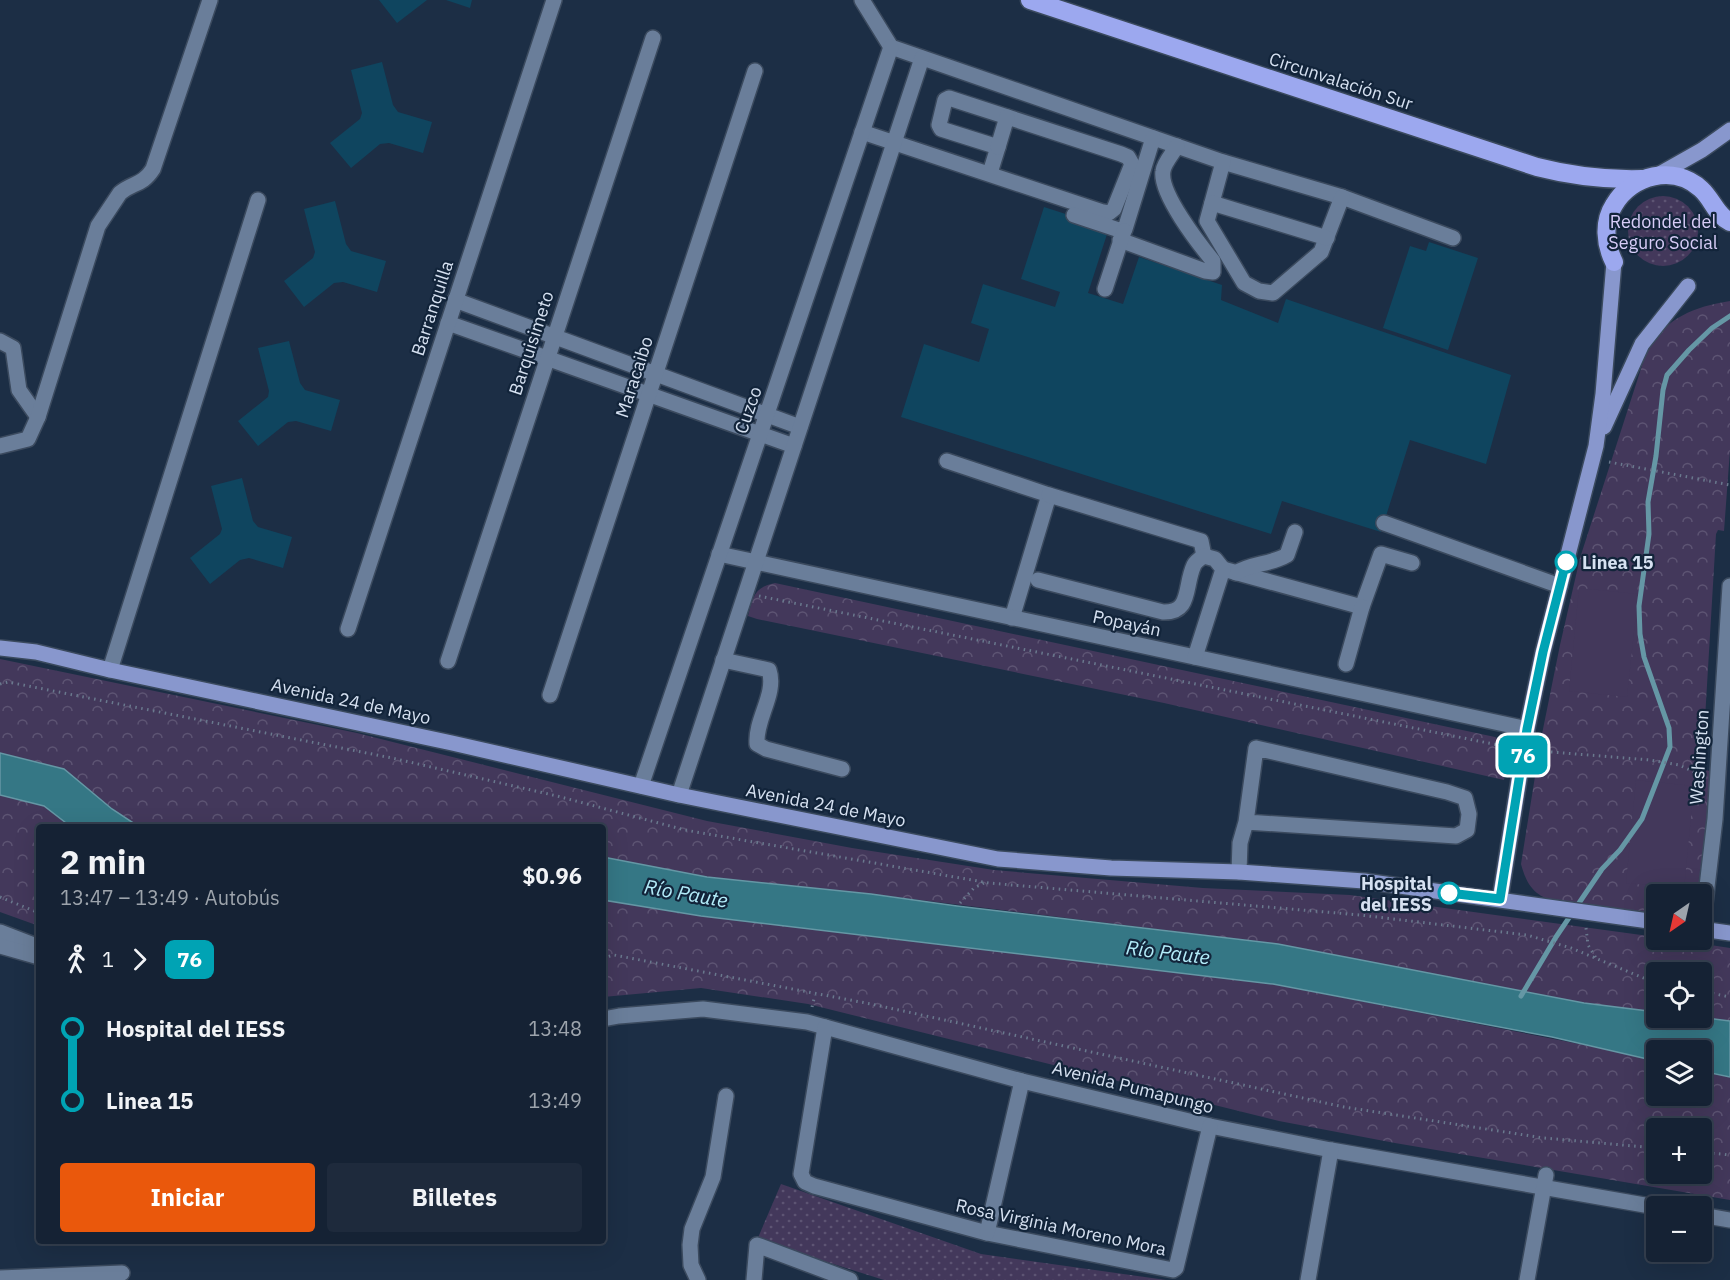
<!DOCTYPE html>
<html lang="es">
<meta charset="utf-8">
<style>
:root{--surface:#152234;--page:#1e2a3c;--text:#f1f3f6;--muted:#9da4ac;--line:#343f4f;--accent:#ea580c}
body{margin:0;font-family:"IBM Plex Sans",sans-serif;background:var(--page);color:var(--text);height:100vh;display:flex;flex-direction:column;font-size:22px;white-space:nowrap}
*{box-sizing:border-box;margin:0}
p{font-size:20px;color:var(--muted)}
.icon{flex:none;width:33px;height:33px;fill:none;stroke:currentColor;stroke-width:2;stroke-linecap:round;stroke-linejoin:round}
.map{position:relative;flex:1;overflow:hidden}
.drawer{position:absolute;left:36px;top:824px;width:570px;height:420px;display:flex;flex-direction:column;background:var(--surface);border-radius:6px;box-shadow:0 6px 24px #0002,0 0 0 2px var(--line)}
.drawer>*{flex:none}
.badge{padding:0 12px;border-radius:9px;font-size:21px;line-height:39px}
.needle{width:39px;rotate:214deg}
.controls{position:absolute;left:1646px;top:884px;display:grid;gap:12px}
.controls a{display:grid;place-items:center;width:66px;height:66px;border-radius:6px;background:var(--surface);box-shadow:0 6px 24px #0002,0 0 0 2px var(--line);font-size:30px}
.map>.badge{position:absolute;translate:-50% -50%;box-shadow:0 0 0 3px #fff}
.legs{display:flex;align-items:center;gap:9px;height:66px;padding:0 24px;font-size:20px}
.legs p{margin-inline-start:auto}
.head{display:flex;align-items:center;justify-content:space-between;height:102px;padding:0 24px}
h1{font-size:33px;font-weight:800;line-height:45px}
.primary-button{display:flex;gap:12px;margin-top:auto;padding:12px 24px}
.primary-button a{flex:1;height:69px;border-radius:6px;background:var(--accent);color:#fff;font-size:24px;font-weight:800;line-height:69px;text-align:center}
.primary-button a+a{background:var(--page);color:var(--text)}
ul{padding:0 24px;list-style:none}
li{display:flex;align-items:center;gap:21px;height:72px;font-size:22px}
li i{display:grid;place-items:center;width:9px;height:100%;margin:0 8px;background:currentColor}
li i::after{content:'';width:15px;height:15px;margin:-8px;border:4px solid;border-radius:50%;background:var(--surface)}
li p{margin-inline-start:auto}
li:first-child i{background:linear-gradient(#0000 50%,currentColor 0)}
li:last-child i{background:linear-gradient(currentColor 50%,#0000 0)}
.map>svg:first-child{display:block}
</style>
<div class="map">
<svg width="1730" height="1280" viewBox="0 0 1730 1280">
<defs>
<pattern id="forest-crowns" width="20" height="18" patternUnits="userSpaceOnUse" patternTransform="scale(1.5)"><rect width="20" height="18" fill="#43385b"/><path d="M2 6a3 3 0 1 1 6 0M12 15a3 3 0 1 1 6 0" fill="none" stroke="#5d5473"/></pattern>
<pattern id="garden-dots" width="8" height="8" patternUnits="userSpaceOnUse" patternTransform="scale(1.5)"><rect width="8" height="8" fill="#43385b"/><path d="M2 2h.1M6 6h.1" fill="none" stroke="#5d5473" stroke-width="1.8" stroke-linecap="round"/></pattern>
</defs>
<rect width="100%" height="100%" fill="#1c2e45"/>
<g fill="url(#forest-crowns)" fill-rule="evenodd">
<path d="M 1730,301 L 1730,450 L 1724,531 L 1718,530 L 1716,534 L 1702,769 L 1713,772 L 1699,894 L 1656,894 L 1656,919 C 1628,915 1557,910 1537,893 C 1528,886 1524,875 1521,864 L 1541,739 L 1560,645 L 1580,558 L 1647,350 C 1668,317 1693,307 1730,301 Z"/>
<path d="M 775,583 L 1495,737 C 1510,745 1507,766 1504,780 L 1164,703 L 757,619 L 748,616 C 753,597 754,587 775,583 Z"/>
<polygon points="0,659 357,733 707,821 852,848 994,870 1203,888 1350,895 1656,937 1656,939 1671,939 1730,948 1730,1021 1698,1017 1701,1017 1701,972 1656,972 1656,1012 1584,1003 1278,944 871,894 707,877 603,857 603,826 138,826 112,809 64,769 0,753"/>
<polygon points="0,795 44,806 70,826 39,826 39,926 0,912"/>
<path d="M 603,900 L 695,915 L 1273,984 L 1656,1059 L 1656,1095 L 1701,1095 L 1701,1070 L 1730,1077 L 1730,1200 L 1395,1143 L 1279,1121 L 808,1004 L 701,988 L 603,997 ZM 1656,1128 L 1701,1128 L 1701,1173 L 1656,1173 Z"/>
</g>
<g fill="url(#garden-dots)">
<circle cx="1663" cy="231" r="35"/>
<polygon points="781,1184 981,1254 1166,1280 884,1280 757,1240"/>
</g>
<g fill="#43385b">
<polygon points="1579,588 1638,594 1627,697 1569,691"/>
<polygon points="1636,780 1694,786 1684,889 1626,883"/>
</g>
<g fill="#357785" stroke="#6597a5" stroke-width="1.5">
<polygon points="0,753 64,769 112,809 138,826 70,826 44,806 0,795"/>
<polygon points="603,857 707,877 871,894 957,906 1278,944 1584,1003 1656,1012 1656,1017 1698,1017 1730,1021 1730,1077 1701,1071 1701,1050 1656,1050 1656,1061 1552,1037 1273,984 701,916 603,900"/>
</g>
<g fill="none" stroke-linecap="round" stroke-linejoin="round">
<polyline stroke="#6597a5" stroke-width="5" points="1521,996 1556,937 1602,869 1620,850 1642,819 1670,747 1669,728 1644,657 1640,634 1639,606 1649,534 1648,502 1656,456 1663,390 1667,375 1689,350 1712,328 1730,316"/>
</g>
<g fill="#0f455f">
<polygon points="379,0 427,0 397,23"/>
<polygon points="446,0 472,0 470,8"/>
<polygon points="382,62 393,105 398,112 432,122 423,153 389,143 380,144 351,168 330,143 360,119 362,113 351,70"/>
<polygon points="335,201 346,244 351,251 386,261 377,292 343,282 334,283 304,307 284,281 313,258 315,252 304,209"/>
<polygon points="1044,207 1109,228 1088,293 1123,304 1139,257 1222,285 1221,300 1278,323 1286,299 1511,375 1486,464 1410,440 1381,532 1282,501 1271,534 901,417 924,344 979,362 989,329 971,323 983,284 1055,307 1060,292 1021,279"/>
<polygon points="1429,242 1478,258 1448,350 1383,328 1410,246 1426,251"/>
<polygon points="289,341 300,383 305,390 340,400 331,431 296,421 288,422 258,446 238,421 268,397 269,391 258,348"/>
<polygon points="242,478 253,521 258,527 292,537 283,568 249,558 240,560 210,584 190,558 220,534 222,529 211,486"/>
</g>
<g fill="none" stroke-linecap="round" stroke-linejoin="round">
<g stroke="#3b4a5e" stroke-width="18">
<g id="minor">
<polyline points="862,0 891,47 1223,162 1342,197 1453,238"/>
<polyline points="862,132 1103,212 1109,213 1114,209 1132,164 1128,157 1121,154 949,98 945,100 939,125 941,129 998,147 990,173"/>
<polyline points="998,147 1007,117"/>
<polyline points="1223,162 1207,221 1244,283 1259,291 1273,293 1321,252 1342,197"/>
<polyline points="1212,203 1327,238"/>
<polyline points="1074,215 1119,230 1125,229 1153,138"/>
<path d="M 1120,240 L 1205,271 L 1213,272 L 1213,261 C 1199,244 1159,193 1163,171 C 1164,163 1173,153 1177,146"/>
<polyline points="1105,289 1124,231"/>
<polyline points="455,300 800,427"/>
<polyline points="448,323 794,446"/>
<polyline points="0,341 13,348 19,390 38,417"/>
<path d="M 0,446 L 28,439 L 38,417 L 98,226 L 120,193 C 133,182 142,186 153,169 L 210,0"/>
<polyline points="947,461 1049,495 1012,618"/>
<polyline points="1049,495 1201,541 1204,556"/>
<polyline points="1384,523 1560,586"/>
<polyline points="719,554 1527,729"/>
<polyline points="1223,569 1362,607 1381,554 1412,563"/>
<path d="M 1236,573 C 1251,563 1270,565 1287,555 L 1295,532"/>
<path d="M 1038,580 L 1163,612 C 1192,613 1184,586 1194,565 C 1196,561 1201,558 1204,556 L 1215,559 L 1223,569 L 1195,657"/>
<polyline points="348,629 554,0"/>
<path d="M 723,660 L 769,670 C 777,694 755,719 757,744 L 766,749 L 842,769"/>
<polyline points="448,661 653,38"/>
<polyline points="1346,664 1362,607"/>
<polyline points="110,670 258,200"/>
<polyline points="550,695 755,71"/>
<polyline points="641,786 891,47"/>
<polyline points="679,795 922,58"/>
<polyline points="1239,872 1240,843 1246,822 1256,748 1447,792 1465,798 1469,814 1467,830 1456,836 1246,822"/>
<polyline points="1702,929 1715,819 1730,586"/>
<polyline points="0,932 39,947"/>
<polyline points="0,946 39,957"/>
<polyline points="603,1019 619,1016 703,1009 807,1022 1022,1081 1210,1126 1331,1150 1656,1207"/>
<polyline points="825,1027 801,1174 805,1182 814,1186 987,1233 1173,1270 1176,1268 1210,1126"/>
<polyline points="1701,1215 1730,1220"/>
<polyline points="987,1233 1022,1081"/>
<polyline points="0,1278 122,1273"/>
<polyline points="698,1280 691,1265 690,1245 692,1229 713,1177 726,1096"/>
<polyline points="754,1280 757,1245 850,1280"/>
<polyline points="1308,1280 1331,1150"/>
<polyline points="1527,1280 1546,1175"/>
</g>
</g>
<g stroke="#3b4a5e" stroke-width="18">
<g id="major">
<polyline points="1656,176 1702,150 1730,130"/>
<polyline points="1604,427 1642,344 1688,286"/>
<polyline points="0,648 36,652 110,670 452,743 679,795 998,859 1111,868 1239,872 1364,881 1656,922"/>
<polyline points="1500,899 1527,729 1543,652 1596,446 1603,394 1614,262"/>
<polyline points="1701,929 1730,933"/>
</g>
</g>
<g stroke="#3b4a5e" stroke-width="21">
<g id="highway">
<path d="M 1030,0 L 1537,167 C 1572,176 1606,180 1642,179"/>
<path d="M 1614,262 C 1605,244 1603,222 1614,205 C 1631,175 1674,164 1701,189 C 1713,200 1716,215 1730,222"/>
</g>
</g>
<g stroke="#6a798e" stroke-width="3" stroke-dasharray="1.5 4.5" stroke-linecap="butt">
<polyline points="1609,462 1730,485"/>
<polyline points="759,596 1508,747"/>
<polyline points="0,684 8,682 392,758 557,796 685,830 989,883 1360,915 1527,935 1571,948 1646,979 1656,981"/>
<polyline points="1539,751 1650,760 1679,765 1703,776"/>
<polyline points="0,897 39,913"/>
<polyline points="960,903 974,888 984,883"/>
<polyline points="1586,928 1588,945 1596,958"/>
<polyline points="603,958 614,955 871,1004 1344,1107 1544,1138 1656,1148"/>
<polyline points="1701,991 1730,997"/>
<polyline points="812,1007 815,995"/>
<polyline points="1701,1152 1730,1155"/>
<polyline points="1667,1196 1696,1201"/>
</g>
<use href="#minor" stroke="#6a7e9a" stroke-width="15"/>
<use href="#major" stroke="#8897cd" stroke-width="15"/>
<use href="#highway" stroke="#9ca8ef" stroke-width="18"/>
</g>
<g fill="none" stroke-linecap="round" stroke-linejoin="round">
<g stroke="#fff" stroke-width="14">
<polyline id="line-1" points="1449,893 1500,899 1527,729 1543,652 1566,562"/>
</g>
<use href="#line-1" stroke="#00a3b4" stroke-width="9"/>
</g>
<g fill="#fff" stroke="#00a3b4" stroke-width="3">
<circle cx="1566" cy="562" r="10"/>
<circle cx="1449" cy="893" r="10"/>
</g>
<g text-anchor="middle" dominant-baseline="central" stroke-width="4.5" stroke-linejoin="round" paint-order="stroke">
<g font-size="18" fill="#d6e1f1" stroke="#12243a">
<text transform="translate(1341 81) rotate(18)">Circunvalación Sur</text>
<text transform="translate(432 308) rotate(-72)">Barranquilla</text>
<text transform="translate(531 343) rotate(-72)">Barquisimeto</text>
<text transform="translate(634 377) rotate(-72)">Maracaibo</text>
<text transform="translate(748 410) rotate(-71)">Cuzco</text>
<text transform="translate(1127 623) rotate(12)">Popayán</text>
<text transform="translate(351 701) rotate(12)">Avenida 24 de Mayo</text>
<text transform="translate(1699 757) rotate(-86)">Washington</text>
<text transform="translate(826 805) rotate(11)">Avenida 24 de Mayo</text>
<text transform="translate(1133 1087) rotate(14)">Avenida Pumapungo</text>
<text transform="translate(1061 1227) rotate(12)">Rosa Virginia Moreno Mora</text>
</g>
<g font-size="18" fill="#d7ccf7" stroke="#12243a">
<text x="1663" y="221">Redondel del<tspan x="1663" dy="21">Seguro Social</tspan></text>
</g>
<g font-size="18" font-weight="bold" fill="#d6e1f1" stroke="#12243a" text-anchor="start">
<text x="1582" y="562">Linea 15</text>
<text x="1432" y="883" text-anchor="end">Hospital<tspan x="1432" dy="21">del IESS</tspan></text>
</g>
<g font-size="20" font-style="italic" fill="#b3ecf9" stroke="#12243a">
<text transform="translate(686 893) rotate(10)">Río Paute</text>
<text transform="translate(1168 952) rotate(7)">Río Paute</text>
</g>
</g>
</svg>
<div class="controls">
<a><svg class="needle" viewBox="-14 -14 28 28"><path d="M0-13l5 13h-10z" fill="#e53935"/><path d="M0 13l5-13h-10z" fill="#9da4ac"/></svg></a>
<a><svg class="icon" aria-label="locate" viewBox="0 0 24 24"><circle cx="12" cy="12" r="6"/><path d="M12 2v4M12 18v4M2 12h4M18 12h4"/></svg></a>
<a><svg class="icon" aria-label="layers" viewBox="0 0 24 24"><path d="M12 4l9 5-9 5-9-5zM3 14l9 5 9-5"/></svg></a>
<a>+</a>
<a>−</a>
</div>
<b class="badge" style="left:1523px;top:755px;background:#00a3b4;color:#fff">76</b>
<section class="drawer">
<div class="head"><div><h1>2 min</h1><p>13:47 – 13:49 · Autobús</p></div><b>$0.96</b></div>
<div class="legs"><svg class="icon" aria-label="walk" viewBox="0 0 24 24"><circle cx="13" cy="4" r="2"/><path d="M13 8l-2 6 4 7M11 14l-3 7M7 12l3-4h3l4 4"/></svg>1<svg class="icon" aria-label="forward" viewBox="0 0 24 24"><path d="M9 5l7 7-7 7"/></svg><b class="badge" style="background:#00a3b4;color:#fff">76</b></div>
<ul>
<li><i style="color:#00a3b4"></i><b>Hospital del IESS</b><p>13:48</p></li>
<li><i style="color:#00a3b4"></i><b>Linea 15</b><p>13:49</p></li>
</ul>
<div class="primary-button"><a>Iniciar</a><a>Billetes</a></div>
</section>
</div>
